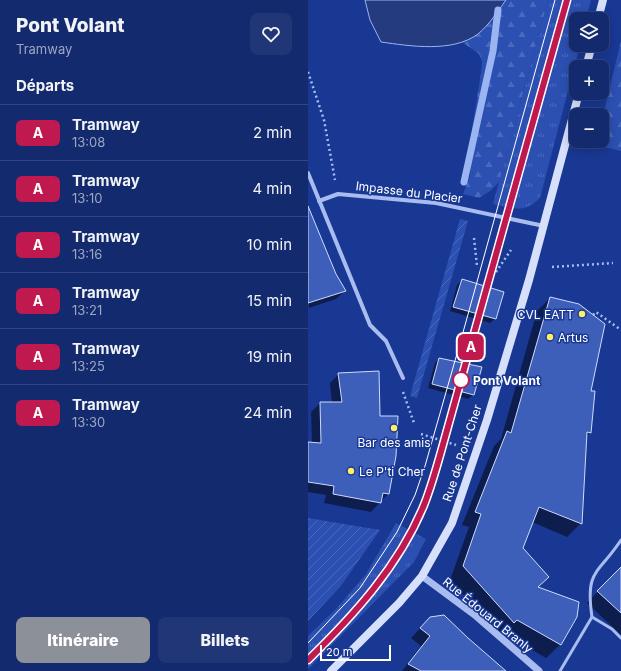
<!DOCTYPE html>
<html lang="fr">
<meta charset="utf-8">
<style>
:root{--surface:#132a6e;--page:#203676;--text:#f1f3f6;--muted:#9da7c2;--line:#324681;--accent:#8c9099}
body{margin:0;font-family:Inter,sans-serif;background:var(--page);color:var(--text);height:100vh;display:flex;flex-direction:column;font-size:15px;white-space:nowrap}
*{box-sizing:border-box;margin:0}
p{font-size:13px;color:var(--muted)}
.icon{flex:none;width:22px;height:22px;fill:none;stroke:currentColor;stroke-width:2;stroke-linecap:round;stroke-linejoin:round}
.map{position:relative;flex:1;overflow:hidden}
.drawer{display:flex;flex-direction:column;background:var(--surface);width:308px}
.drawer>*{flex:none}
.badge{padding:0 8px;border-radius:6px;font-size:14px;line-height:26px}
.tools{position:absolute;left:261px;top:12px;display:grid;gap:8px}
.tools a{display:grid;place-items:center;width:40px;height:40px;border-radius:8px;background:var(--surface);box-shadow:0 2px 10px #0003,0 0 0 1px var(--line);font-size:20px}
.scale{position:absolute;left:12px;bottom:10px;width:71px;box-sizing:border-box;padding-left:4px;border:2px solid #fff;border-top:0;font-size:11px;line-height:14px;white-space:nowrap;color:#fff;-webkit-text-stroke:3px #193893;paint-order:stroke}
.map>.badge{position:absolute;translate:-50% -50%;box-shadow:0 0 0 2px #fff}
h2{padding:0 16px;font-size:15px;line-height:36px}
.round{display:grid;place-items:center;flex:none;width:42px;height:42px;border-radius:8px;background:var(--page)}
.summary{display:flex;align-items:center;justify-content:space-between;height:68px;padding:0 16px}
h1{font-size:19px;font-weight:800;line-height:30px}
.button{display:flex;gap:8px;margin-top:auto;padding:8px 16px}
.button a{flex:1;height:46px;border-radius:8px;background:var(--accent);color:#fff;font-size:16px;font-weight:800;line-height:46px;text-align:center}
.button a+a{background:var(--page);color:var(--text)}
ul{padding:0;list-style:none}
li{display:flex;align-items:center;gap:12px;height:56px;padding:0 16px;border-top:1px solid var(--line)}
li div{flex:1}
li b{display:block;font-size:15px}
li em{font-style:normal}
li .badge{min-width:44px;font-weight:700;text-align:center}
main{display:flex;flex:1;min-height:0}
.map>svg:first-child{display:block}
</style>
<main>
<section class="drawer">
<div class="summary"><div><h1>Pont Volant</h1><p>Tramway</p></div><a class="round"><svg class="icon" aria-label="heart" viewBox="0 0 24 24"><path d="M12 20l-8-8c-3-5 5-10 8-4 3-6 11-1 8 4z"/></svg></a></div>
<h2>Départs</h2>
<ul>
<li><span class="badge" style="background:#bf1950;color:#fff">A</span><div><b>Tramway</b><p>13:08</p></div><em>2 min</em></li>
<li><span class="badge" style="background:#bf1950;color:#fff">A</span><div><b>Tramway</b><p>13:10</p></div><em>4 min</em></li>
<li><span class="badge" style="background:#bf1950;color:#fff">A</span><div><b>Tramway</b><p>13:16</p></div><em>10 min</em></li>
<li><span class="badge" style="background:#bf1950;color:#fff">A</span><div><b>Tramway</b><p>13:21</p></div><em>15 min</em></li>
<li><span class="badge" style="background:#bf1950;color:#fff">A</span><div><b>Tramway</b><p>13:25</p></div><em>19 min</em></li>
<li><span class="badge" style="background:#bf1950;color:#fff">A</span><div><b>Tramway</b><p>13:30</p></div><em>24 min</em></li>
</ul>
<div class="button"><a>Itinéraire</a><a>Billets</a></div>
</section>
<div class="map">
<svg width="313" height="671" viewBox="0 0 313 671">
<defs>
<pattern id="grass-tufts" width="24" height="20" patternUnits="userSpaceOnUse"><rect width="24" height="20" fill="#2b50b1"/><path d="M3 7l-1-3M5 7V3M7 7l1-3M15 17l-1-3M17 17v-4M19 17l1-3" fill="none" stroke="#4b6abd"/></pattern>
<pattern id="forest-firs" width="22" height="20" patternUnits="userSpaceOnUse"><rect width="22" height="20" fill="#2b50b1"/><path d="M5 1l3.5 6h-7zM16 11l3.5 6h-7z" fill="#4b6abd"/></pattern>
<pattern id="garden-furrows" width="10" height="10" patternUnits="userSpaceOnUse"><rect width="10" height="10" fill="#2b50b1"/><path d="M-1 1l2-2M0 10L10 0M9 11l2-2" fill="none" stroke="#4b6abd"/></pattern>
</defs>
<rect width="100%" height="100%" fill="#193893"/>
<g fill="url(#grass-tufts)">
<path d="M 240,0 L 283,0 L 278,19 L 268,19 L 268,45 L 272,45 L 232,198 C 216,214 205,208 185,204 Z"/>
<polygon points="88,523 118,539 106,562 0,669 0,636 29,608 58,574"/>
</g>
<g fill="url(#forest-firs)">
<polygon points="198,0 240,0 191,182 182,191 171,198 155,194 162,176 164,130 173,73 174,61 171,54 154,42 170,33"/>
<polygon points="313,41 313,151 288,145 289,141 294,141 294,120"/>
</g>
<g fill="url(#garden-furrows)">
<polygon points="152,219 160,221 109,398 102,396"/>
<polygon points="0,518 72,530 32,587 0,621"/>
</g>
<path fill="#243b80" stroke="#9bb4f2" d="M 57,0 L 198,0 C 190,11 181,25 170,34 C 144,53 102,46 73,42 L 62,20 Z"/>
<g fill="#0007">
<polygon points="0,237 28,274 37,291 28,299 1,308"/>
<polygon points="154,280 194,292 187,319 182,323 142,311 149,285"/>
<polygon points="242,298 282,392 286,392 282,433 278,436 273,523 259,537 224,522 214,548 229,587 268,616 252,645 238,658 195,633 192,636 142,580 161,527 154,525 186,446 193,439 229,311"/>
<polygon points="131,359 173,368 165,395 160,399 120,388 127,363"/>
<polygon points="31,374 71,417 80,494 63,512 16,503 18,495 0,492 0,443 4,443 3,412 12,403 24,403 22,383"/>
<polygon points="313,568 313,635 279,603"/>
<polygon points="122,618 184,671 94,671 113,646 103,638"/>
</g>
<g fill="none" stroke-linecap="round" stroke-linejoin="round">
<polyline stroke="#9bb4f2" stroke-width="7" points="156,182 185,51 190,10"/>
</g>
<g fill="#3d5eb9" stroke="#cfdbfb">
<polygon points="0,206 28,274 38,291 0,303"/>
<polygon points="154,279 196,292 188,319 145,307"/>
<polygon points="242,297 271,304 297,324 283,391 287,391 283,433 279,432 274,524 231,507 215,548 241,577 230,587 271,602 269,617 253,645 209,620 206,623 155,566 173,514 167,512 199,431 203,433"/>
<polygon points="131,358 174,367 166,395 124,384"/>
<polygon points="71,371 72,416 90,416 88,456 81,494 75,493 73,503 25,494 26,486 0,482 0,442 13,443 12,402 34,402 30,373"/>
<polygon points="313,567 313,613 289,591"/>
<polygon points="136,615 160,638 198,671 113,671 100,664 122,636 112,628 122,617"/>
</g>
<g fill="none" stroke-linecap="round" stroke-linejoin="round">
<g stroke="#a9bcf0" stroke-width="2.5" stroke-dasharray="2 3" stroke-linecap="butt">
<polyline points="0,72 16,120 27,180"/>
<polyline points="166,238 169,266"/>
<polyline points="244,267 305,263"/>
<polyline points="188,272 203,250"/>
<polyline points="285,315 288,312 313,330"/>
<polyline points="95,392 106,423"/>
<polyline points="113,434 148,445"/>
</g>
<g stroke="#a9bcf0" stroke-width="3">
<path d="M 313,540 C 290,575 277,569 284,617 L 304,629 L 313,638"/>
<polyline points="252,671 284,617"/>
</g>
<g stroke="#a9bcf0" stroke-width="4">
<polyline points="0,173 62,325 78,341 95,378"/>
<polyline points="11,201 30,194 128,203 236,226"/>
</g>
<polyline stroke="#a9bcf0" stroke-width="7" points="114,576 168,616 231,671"/>
<g stroke="#d6e0fb" stroke-width="8">
<polyline points="290,19 295,0"/>
<polyline points="278,67 284,45"/>
<polyline points="23,671 91,603 114,576 144,523 179,420 221,280 271,93"/>
</g>
<g stroke="#fff" stroke-width="1">
<polyline points="0,643 52,588 89,532 107,495 117,466 154,336 247,0"/>
<path d="M 0,660 C 46,614 91,566 116,505 C 124,485 130,463 136,441 L 259,0"/>
</g>
</g>
<g fill="none" stroke-linecap="round" stroke-linejoin="round">
<g stroke="#fff" stroke-width="9">
<path id="line" d="M 0,660 C 46,615 91,566 116,505 C 124,485 130,463 136,441 L 259,0"/>
</g>
<use href="#line" stroke="#bf1950" stroke-width="6"/>
</g>
<g fill="#ffef67" stroke="#193893" stroke-width="1.5">
<circle cx="274" cy="314" r="4"/>
<circle cx="242" cy="337" r="4"/>
<circle cx="86" cy="428" r="4"/>
<circle cx="43" cy="471" r="4"/>
</g>
<circle fill="#fff" stroke="#bf1950" stroke-width="2" cx="153" cy="380" r="8"/>
<g text-anchor="middle" dominant-baseline="central" stroke-width="3" stroke-linejoin="round" paint-order="stroke">
<g font-size="12" fill="#fff" stroke="#193893">
<text transform="translate(101 192) rotate(7)">Impasse du Placier</text>
<text transform="translate(154 453) rotate(-72)">Rue de Pont-Cher</text>
<text transform="translate(180 615) rotate(39)">Rue Édouard Branly</text>
</g>
<g font-size="12" fill="#fff" stroke="#193893" text-anchor="start">
<text x="266" y="314" text-anchor="end">CVL EATT</text>
<text x="250" y="337">Artus</text>
<text x="86" y="442" text-anchor="middle">Bar des amis</text>
<text x="51" y="471">Le P'ti Cher</text>
</g>
<g font-size="12" font-weight="bold" fill="#fff" stroke="#193893" text-anchor="start">
<text x="165" y="380">Pont Volant</text>
</g>
</g>
</svg>
<div class="tools">
<a><svg class="icon" aria-label="layers" viewBox="0 0 24 24"><path d="M12 4l9 5-9 5-9-5zM3 14l9 5 9-5"/></svg></a>
<a>+</a>
<a>−</a>
</div>
<div class="scale">20 m</div>
<b class="badge" style="left:163px;top:347px;background:#bf1950;color:#fff">A</b>
</div>
</main>
